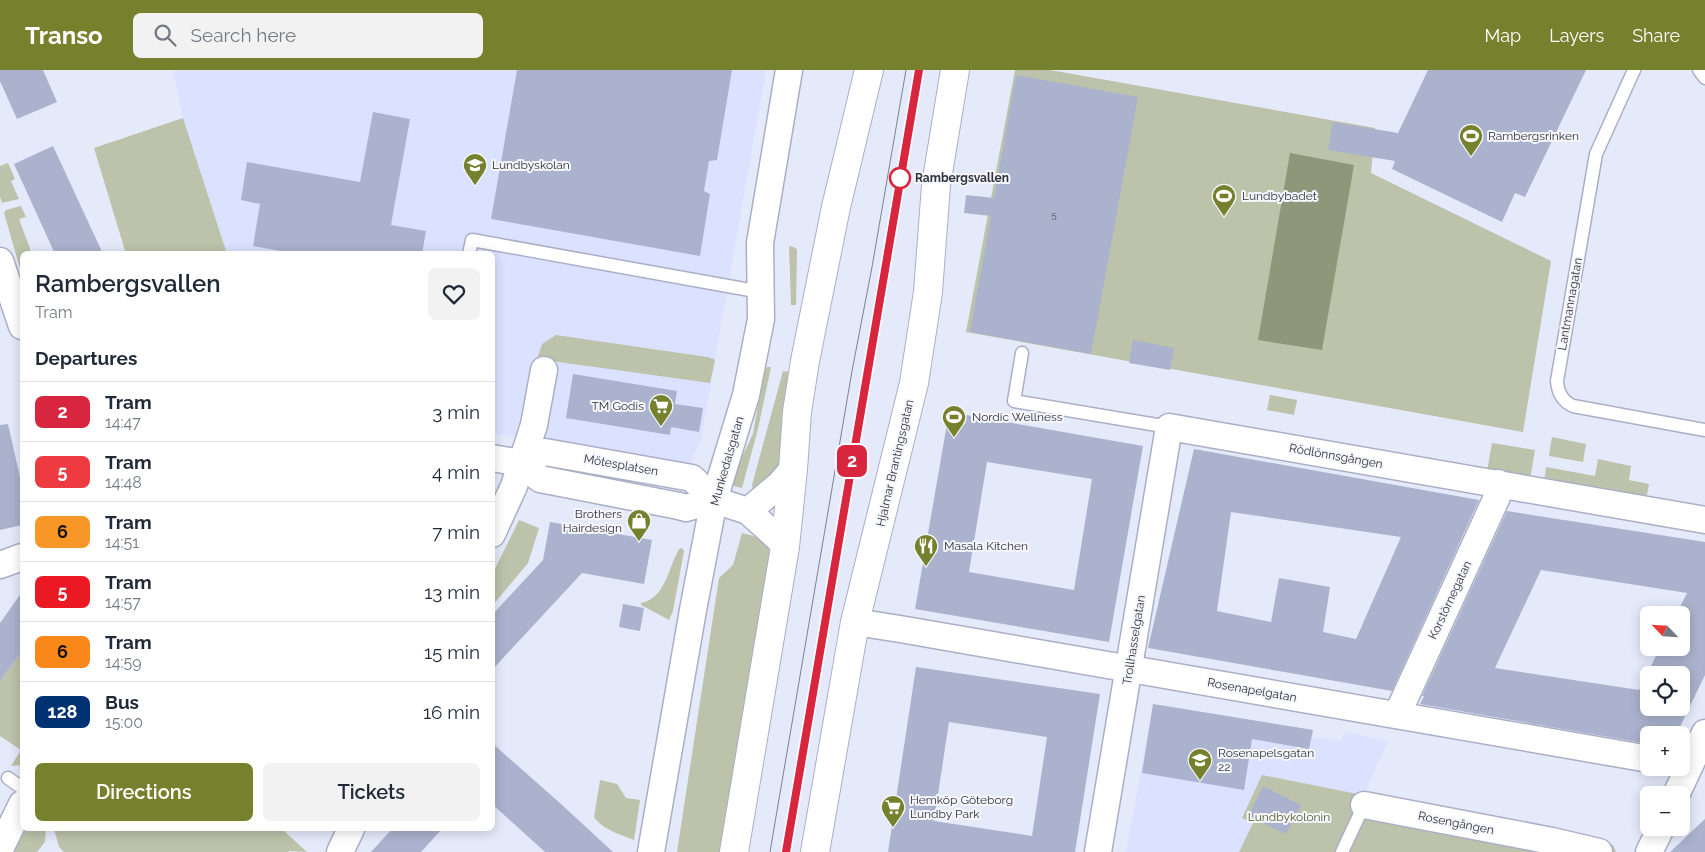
<!DOCTYPE html>
<meta charset="utf-8">
<style>
:root{--surface:#fff;--page:#f2f2f3;--text:#1f2937;--muted:#747a83;--line:#e0e1e3;--accent:#76812e}
body{margin:0;font-family:Raleway,sans-serif;background:var(--page);color:var(--text);height:100vh;display:flex;flex-direction:column;font-size:19px;white-space:nowrap}
*{box-sizing:border-box;margin:0}
p{font-size:16px;color:var(--muted)}
.icon{flex:none;width:28px;height:28px;fill:none;stroke:currentColor;stroke-width:2;stroke-linecap:round;stroke-linejoin:round}
.map{position:relative;flex:1;overflow:hidden}
.drawer{position:absolute;left:20px;top:181px;width:475px;height:580px;display:flex;flex-direction:column;background:var(--surface);border-radius:8px;box-shadow:0 2px 12px #0003}
.drawer>*{flex:none}
.badge{padding:0 10px;border-radius:8px;font-size:18px;line-height:32px}
.needle{width:32px;rotate:295deg}
.controls{position:absolute;left:1640px;top:536px;display:grid;gap:10px}
.controls a{display:grid;place-items:center;width:50px;height:50px;border-radius:8px;background:var(--surface);box-shadow:0 2px 12px #0003;font-size:25px}
.map>.badge{position:absolute;translate:-50% -50%;box-shadow:0 0 0 2px #fff}
h2{padding:0 15px;font-size:19px;line-height:45px}
.round{display:grid;place-items:center;flex:none;width:52px;height:52px;border-radius:8px;background:var(--page)}
.headline{display:flex;align-items:center;justify-content:space-between;height:85px;padding:0 15px}
h1{font-size:24px;font-weight:600;line-height:38px}
.cta{display:flex;gap:10px;margin-top:auto;padding:10px 15px}
.cta a{flex:1;height:58px;border-radius:8px;background:var(--accent);color:#fff;font-size:20px;font-weight:600;line-height:58px;text-align:center}
.cta a+a{background:var(--page);color:var(--text)}
ul{padding:0;list-style:none}
li{display:flex;align-items:center;gap:15px;height:60px;padding:0 15px;border-top:1px solid var(--line)}
li div{flex:1}
li b{display:block;font-size:19px}
li em{font-style:normal}
li .badge{min-width:55px;font-weight:700;text-align:center}
header{display:flex;align-items:center;gap:30px;box-sizing:border-box;height:70px;padding:0 25px;background:var(--accent);color:#fff}
header strong{font-size:24px}
nav{display:flex;gap:28px;margin-inline-start:auto;font-size:18px}
.search{width:350px;height:45px;background:var(--page);display:flex;align-items:center;gap:12px;box-sizing:border-box;padding:0 18px;border-radius:8px;color:var(--muted);font-size:19px}
.map>svg:first-child{display:block}
</style>
<header>
<strong>Transo</strong>
<div class="search"><svg class="icon" aria-label="search" viewBox="0 0 24 24"><circle cx="10" cy="10" r="6"/><path d="M15 15l6 6"/></svg>Search here</div>
<nav><a>Map</a><a>Layers</a><a>Share</a></nav>
</header>
<div class="map">
<svg width="1705" height="782" viewBox="0 0 1705 782">
<rect width="100%" height="100%" fill="#e5eafb"/>
<g fill="#dbe2ff">
<polygon points="173,0 766,0 701,369 690,393 493,364 492,184 227,184 183,48"/>
<polygon points="1153,634 1255,651 1276,669 1279,654 1313,660 1312,667 1340,671 1345,662 1388,671 1363,726 1242,748 1253,753 1239,782 1126,782"/>
</g>
<g fill="#bdc2aa">
<polygon points="1015,0 1050,0 1375,58 1371,103 1551,191 1523,362 966,262"/>
<polygon points="183,48 227,184 126,184 94,78"/>
<polygon points="8,93 15,109 11,111 19,129 2,133 0,127 0,96"/>
<polygon points="21,136 26,147 19,149 32,184 22,184 22,201 21,202 4,143 6,140"/>
<polygon points="789,176 796,178 797,181 796,235 791,235"/>
<polygon points="556,265 707,287 714,289 715,291 710,313 537,289 542,274"/>
<polygon points="767,297 771,297 758,359 742,418 733,416 731,409 753,364 763,305"/>
<polygon points="783,301 795,303 779,402 758,419 753,420 752,415"/>
<polygon points="1270,325 1297,330 1294,345 1267,340"/>
<polygon points="1552,367 1586,374 1583,392 1549,386"/>
<polygon points="1492,373 1535,380 1530,409 1487,401"/>
<polygon points="1598,389 1631,396 1629,410 1649,414 1646,430 1544,411 1546,397 1595,406"/>
<polygon points="519,450 539,458 528,493 493,535 493,503"/>
<path d="M 742,463 C 757,467 764,467 770,483 L 722,782 L 677,782 L 719,508 L 733,495 Z"/>
<path d="M 682,478 L 684,481 L 673,541 L 669,550 L 641,535 L 641,533 C 666,528 668,498 679,479 Z"/>
<polygon points="22,581 22,695 11,696 21,680 0,666 0,611"/>
<polygon points="1262,705 1613,775 1616,782 1239,782 1253,753 1242,748"/>
<path d="M 600,710 L 617,714 L 626,728 L 640,730 L 634,770 C 621,765 602,759 594,747 Z"/>
<polygon points="22,759 46,759 45,772 37,782 10,782"/>
<polygon points="54,759 282,759 307,782 289,781 288,782 64,782 59,777"/>
</g>
<polygon fill="#90967a" points="1290,83 1354,95 1322,280 1258,270"/>
<g fill="#abb2ce" fill-rule="evenodd">
<polygon points="0,0 43,0 57,32 17,49 0,11"/>
<polygon points="517,0 732,0 717,90 709,91 704,121 710,124 700,186 491,149"/>
<polygon points="1428,0 1586,0 1525,127 1515,123 1502,152 1392,99 1395,91 1328,80 1333,52 1398,63"/>
<polygon points="1016,5 1138,27 1091,284 970,262 991,146 964,143 966,125 994,128"/>
<polygon points="373,42 410,49 391,155 426,161 422,184 298,184 253,176 260,134 241,130 247,92 360,112"/>
<polygon points="53,76 103,184 55,184 14,94"/>
<polygon points="1133,270 1174,278 1170,300 1129,293"/>
<polygon points="573,304 677,321 675,334 703,338 699,362 671,357 670,365 566,348"/>
<path d="M 949,342 L 1143,376 L 1109,572 L 915,539 ZM 987,392 L 1092,409 L 1074,520 L 969,502 Z"/>
<polygon points="8,354 22,416 22,455 0,460 0,355"/>
<path d="M 1194,379 L 1479,430 L 1392,621 L 1148,578 ZM 1231,442 L 1401,467 L 1356,569 L 1323,562 L 1330,517 L 1279,508 L 1271,552 L 1217,541 Z"/>
<path d="M 1507,441 L 1705,472 L 1705,605 L 1676,665 L 1649,665 L 1649,674 L 1420,634 L 1424,626 L 1422,626 ZM 1541,500 L 1687,523 L 1676,545 L 1681,545 L 1681,578 L 1660,578 L 1639,620 L 1495,598 ZM 1649,605 L 1681,605 L 1681,638 L 1649,638 Z"/>
<polygon points="550,452 652,470 644,514 582,503 492,600 492,545 543,490"/>
<polygon points="22,522 22,581 0,611 0,553"/>
<polygon points="623,534 644,538 640,561 619,557"/>
<path d="M 916,597 L 1100,624 L 1075,782 L 888,782 ZM 949,652 L 1047,667 L 1032,766 L 934,751 Z"/>
<polygon points="1153,634 1313,660 1309,679 1252,669 1244,720 1142,703"/>
<polygon points="492,673 561,734 613,782 545,782 492,734"/>
<polygon points="1263,716 1301,735 1286,764 1248,746"/>
<polygon points="1705,749 1705,782 1670,782"/>
<polygon points="392,759 442,759 421,782 371,782"/>
</g>
<g fill="none" stroke-linecap="round" stroke-linejoin="round">
<g stroke="#aaafc5" stroke-width="15">
<g id="service">
<path d="M 1634,0 L 1596,84 L 1557,311 C 1558,323 1562,331 1573,336 L 1705,360"/>
<polyline points="1699,0 1705,8"/>
<polyline points="469,184 472,170 761,222"/>
<polyline points="1022,283 1014,331 1169,357"/>
<polyline points="8,708 22,718"/>
<polyline points="1342,782 1364,735"/>
</g>
</g>
<g stroke="#aaafc5" stroke-width="29">
<g id="minor">
<polyline points="0,191 22,256"/>
<polyline points="492,388 521,393"/>
<polyline points="521,393 545,382 692,408 714,430 748,441 780,470 785,477"/>
<polyline points="521,393 540,409 679,436 686,438 714,430"/>
<polyline points="748,441 779,415 793,399"/>
<polyline points="492,464 514,416 534,355 544,300"/>
<polyline points="0,495 22,487"/>
<polyline points="855,552 900,559 1649,689"/>
<polyline points="1397,645 1497,427 1498,413"/>
<polyline points="1676,725 1705,663"/>
<polyline points="1364,735 1552,771 1599,782"/>
<polyline points="0,779 22,734"/>
<polyline points="340,782 351,759"/>
<polyline points="651,782 693,540 714,430 746,325 761,249 760,173 789,0"/>
<polyline points="1098,782 1169,357 1705,450"/>
<polyline points="1649,782 1661,758"/>
</g>
</g>
<g stroke="#aaafc5" stroke-width="30">
<g id="secondary">
<polyline points="734,782 785,477 793,399 797,342 805,291 836,137 869,0"/>
<polyline points="815,782 855,552 914,313 928,222 936,115 955,0"/>
</g>
</g>
<use href="#service" stroke="#fff" stroke-width="12"/>
<use href="#minor" stroke="#fff" stroke-width="26"/>
<use href="#secondary" stroke="#fff" stroke-width="28"/>
<g stroke="#7e818d" stroke-width="1">
<polyline points="770,782 852,301 872,197 906,0"/>
<polyline points="786,782 919,0"/>
</g>
</g>
<g fill="none" stroke-linecap="round" stroke-linejoin="round">
<g stroke="#fff" stroke-width="11">
<polyline id="line" points="786,782 919,0"/>
</g>
<use href="#line" stroke="#d7263d" stroke-width="8"/>
</g>
<defs>
<g id="stadium-pin" transform="scale(1.25)"><path d="M0 17L-7.5 6A9.5 9.5 0 1 1 7.5 6Z" fill="#76812e" stroke="#f6f7fc"/><path d="M0-5a6.5 5 0 1 0 0 10a6.5 5 0 1 0 0-10ZM-3.5-1.8h7v3.6h-7Z" fill="#fff"/></g>
<g id="school-pin" transform="scale(1.25)"><path d="M0 17L-7.5 6A9.5 9.5 0 1 1 7.5 6Z" fill="#76812e" stroke="#f6f7fc"/><path d="M0-5L7-2L0 1L-7-2ZM-4 1L0 2.5L4 1V4Q0 6-4 4Z" fill="#fff"/></g>
<g id="supermarket-pin" transform="scale(1.25)"><path d="M0 17L-7.5 6A9.5 9.5 0 1 1 7.5 6Z" fill="#76812e" stroke="#f6f7fc"/><path d="M-6-5.5h2.5l.6 2H6L4.5 2H-2.5L-4.4-4H-6ZM-1.5 3.2a1.3 1.3 0 1 0 .1 0ZM3 3.2a1.3 1.3 0 1 0 .1 0Z" fill="#fff"/></g>
<g id="shop-pin" transform="scale(1.25)"><path d="M0 17L-7.5 6A9.5 9.5 0 1 1 7.5 6Z" fill="#76812e" stroke="#f6f7fc"/><path d="M-5-2.5h2.3a2.7 3.5 0 0 1 5.4 0H5L5.5 6h-11ZM-1.5-2.5h3a1.5 2.3 0 0 0-3 0Z" fill="#fff"/></g>
<g id="restaurant-pin" transform="scale(1.25)"><path d="M0 17L-7.5 6A9.5 9.5 0 1 1 7.5 6Z" fill="#76812e" stroke="#f6f7fc"/><path d="M-5-6h1v4h1v-4h1v4h1v-4h1v5L-1.5 .5V6h-2V.5L-5-1ZM5-6V6H3V1.5H1.5Q1.5-4 5-6Z" fill="#fff"/></g>
</defs>
<g fill-rule="evenodd">
<use href="#stadium-pin" x="1471" y="66"/>
<use href="#school-pin" x="475" y="95"/>
<use href="#stadium-pin" x="1224" y="126"/>
<use href="#supermarket-pin" x="661" y="336"/>
<use href="#stadium-pin" x="954" y="347"/>
<use href="#shop-pin" x="639" y="451"/>
<use href="#restaurant-pin" x="926" y="476"/>
<use href="#school-pin" x="1200" y="690"/>
<use href="#supermarket-pin" x="893" y="737"/>
</g>
<circle fill="#fff" stroke="#d7263d" stroke-width="2.5" cx="900" cy="108" r="10"/>
<g text-anchor="middle" dominant-baseline="central" stroke-width="4" stroke-linejoin="round" paint-order="stroke">
<g font-size="10" fill="#4f5260">
<text x="1054" y="144">5</text>
</g>
<g font-size="12" fill="#30323b" stroke="#f6f7fc" text-anchor="start">
<text x="1488" y="66">Rambergsrinken</text>
<text x="492" y="95">Lundbyskolan</text>
<text x="1242" y="126">Lundbybadet</text>
<text x="644" y="336" text-anchor="end">TM Godis</text>
<text x="972" y="347">Nordic Wellness</text>
<text x="622" y="444" text-anchor="end">Brothers<tspan x="622" dy="14">Hairdesign</tspan></text>
<text x="944" y="476">Masala Kitchen</text>
<text x="1218" y="683">Rosenapelsgatan<tspan x="1218" dy="14">22</tspan></text>
<text x="910" y="730">Hemköp Göteborg<tspan x="910" dy="14">Lundby Park</tspan></text>
</g>
<g font-size="12" font-weight="bold" fill="#30323b" stroke="#f6f7fc" text-anchor="start">
<text x="915" y="108">Rambergsvallen</text>
</g>
<g font-size="12" fill="#30323b" stroke="#f6f7fc">
<text transform="translate(1570 234) rotate(-80)">Lantmannagatan</text>
<text transform="translate(1336 386) rotate(10)">Rödlönnsgången</text>
<text transform="translate(727 391) rotate(-74)">Munkedalsgatan</text>
<text transform="translate(895 393) rotate(-77)">Hjalmar Brantingsgatan</text>
<text transform="translate(621 395) rotate(10)">Mötesplatsen</text>
<text transform="translate(1450 530) rotate(-65)">Korstörnegatan</text>
<text transform="translate(1134 570) rotate(-81)">Trollhasselgatan</text>
<text transform="translate(1252 620) rotate(10)">Rosenapelgatan</text>
<text transform="translate(1456 753) rotate(11)">Rosengången</text>
</g>
<g font-size="12" fill="#535a2a" stroke="#f6f7fc">
<text x="1289" y="747">Lundbykolonin</text>
</g>
</g>
</svg>
<div class="controls">
<a><svg class="needle" viewBox="-14 -14 28 28"><path d="M0-13l5 13h-10z" fill="#e53935"/><path d="M0 13l5-13h-10z" fill="#747a83"/></svg></a>
<a><svg class="icon" aria-label="locate" viewBox="0 0 24 24"><circle cx="12" cy="12" r="6"/><path d="M12 2v4M12 18v4M2 12h4M18 12h4"/></svg></a>
<a>+</a>
<a>−</a>
</div>
<b class="badge" style="left:852px;top:391px;background:#d7263d;color:#fff">2</b>
<section class="drawer">
<div class="headline"><div><h1>Rambergsvallen</h1><p>Tram</p></div><a class="round"><svg class="icon" aria-label="heart" viewBox="0 0 24 24"><path d="M12 20l-8-8c-3-5 5-10 8-4 3-6 11-1 8 4z"/></svg></a></div>
<h2>Departures</h2>
<ul>
<li><span class="badge" style="background:#d7263d;color:#fff">2</span><div><b>Tram</b><p>14:47</p></div><em>3 min</em></li>
<li><span class="badge" style="background:#ee3a41;color:#fff">5</span><div><b>Tram</b><p>14:48</p></div><em>4 min</em></li>
<li><span class="badge" style="background:#f79727;color:#111">6</span><div><b>Tram</b><p>14:51</p></div><em>7 min</em></li>
<li><span class="badge" style="background:#eb1923;color:#fff">5</span><div><b>Tram</b><p>14:57</p></div><em>13 min</em></li>
<li><span class="badge" style="background:#fa8719;color:#111">6</span><div><b>Tram</b><p>14:59</p></div><em>15 min</em></li>
<li><span class="badge" style="background:#003273;color:#fff">128</span><div><b>Bus</b><p>15:00</p></div><em>16 min</em></li>
</ul>
<div class="cta"><a>Directions</a><a>Tickets</a></div>
</section>
</div>
